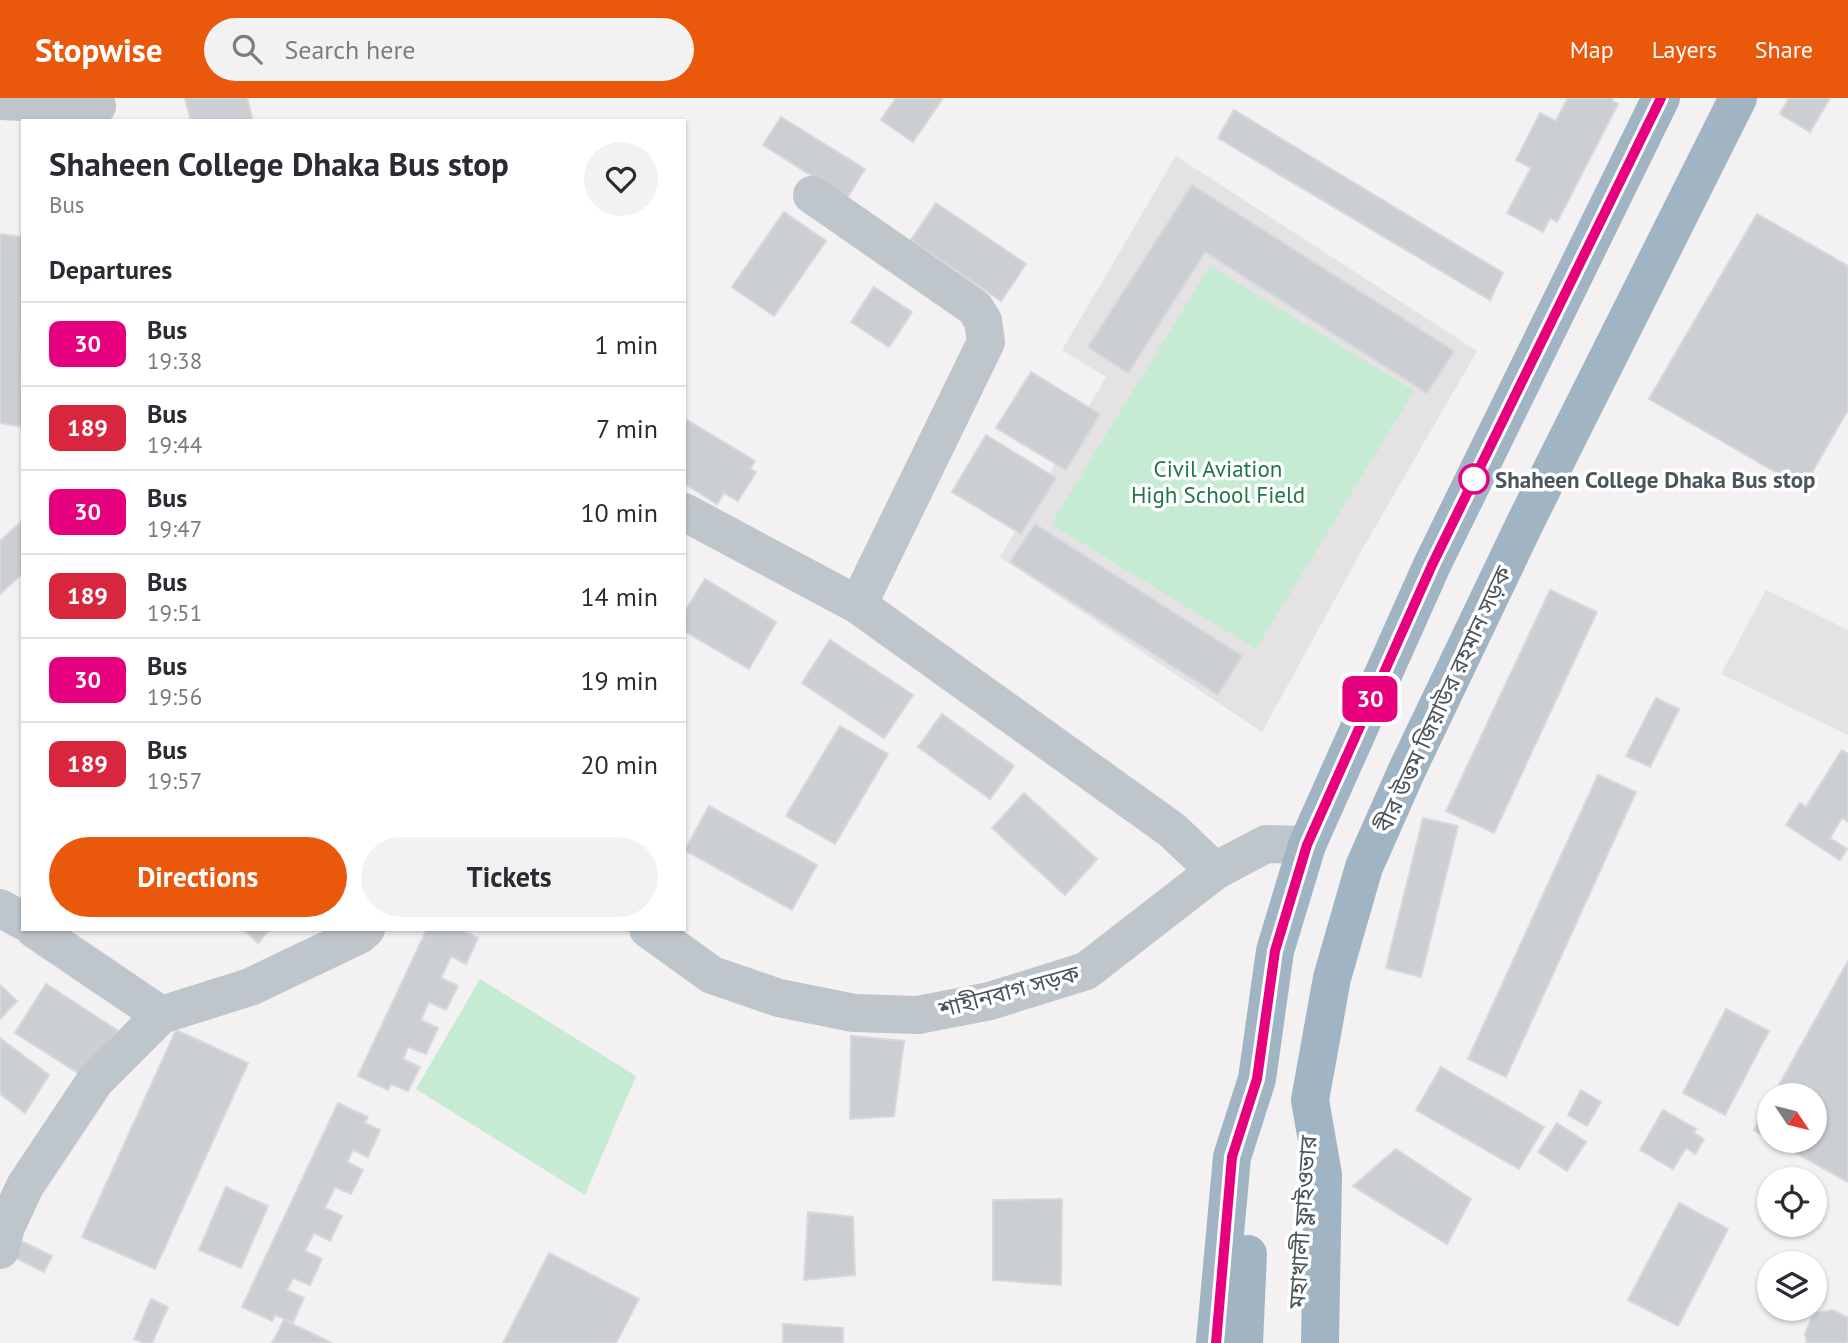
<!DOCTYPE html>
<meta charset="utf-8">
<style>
:root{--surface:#fff;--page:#f2f2f3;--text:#2b2b33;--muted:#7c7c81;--line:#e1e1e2;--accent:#ea580c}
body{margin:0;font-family:"PT Sans","Noto Sans Bengali",sans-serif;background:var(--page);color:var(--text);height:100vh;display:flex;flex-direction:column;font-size:26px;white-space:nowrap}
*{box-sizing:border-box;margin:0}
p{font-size:23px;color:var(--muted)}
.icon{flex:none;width:38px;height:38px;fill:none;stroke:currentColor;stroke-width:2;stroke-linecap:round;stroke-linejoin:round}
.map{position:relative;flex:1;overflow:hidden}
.drawer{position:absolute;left:21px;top:21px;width:665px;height:812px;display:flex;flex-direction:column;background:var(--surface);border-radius:0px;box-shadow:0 2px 5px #0004}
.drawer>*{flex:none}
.badge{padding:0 14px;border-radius:10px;font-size:24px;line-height:46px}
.needle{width:46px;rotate:125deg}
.fabs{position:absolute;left:1757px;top:985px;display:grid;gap:14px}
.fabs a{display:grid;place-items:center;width:70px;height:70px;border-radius:50%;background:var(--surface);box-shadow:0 2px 5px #0004;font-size:35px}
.map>.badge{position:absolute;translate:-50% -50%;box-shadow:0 0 0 4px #fff}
h2{padding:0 28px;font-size:26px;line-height:63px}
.round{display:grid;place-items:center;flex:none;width:74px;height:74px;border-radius:37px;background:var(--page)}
.headline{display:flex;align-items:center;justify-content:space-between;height:119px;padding:0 28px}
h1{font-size:33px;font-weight:700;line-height:52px}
.action{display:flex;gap:14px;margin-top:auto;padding:14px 28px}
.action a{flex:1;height:80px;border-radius:42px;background:var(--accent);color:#fff;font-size:28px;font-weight:700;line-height:80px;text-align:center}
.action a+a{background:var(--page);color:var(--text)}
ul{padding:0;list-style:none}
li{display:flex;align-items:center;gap:21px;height:84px;padding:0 28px;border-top:2px solid var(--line)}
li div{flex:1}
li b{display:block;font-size:26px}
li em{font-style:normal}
li .badge{min-width:77px;font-weight:700;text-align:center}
header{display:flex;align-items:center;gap:42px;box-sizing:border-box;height:98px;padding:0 35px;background:var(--accent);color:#fff}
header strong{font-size:33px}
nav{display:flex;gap:38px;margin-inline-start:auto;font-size:24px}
.search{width:490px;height:63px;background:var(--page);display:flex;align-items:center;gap:18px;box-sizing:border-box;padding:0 24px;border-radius:38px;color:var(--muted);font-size:26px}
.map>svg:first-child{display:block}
</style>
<header>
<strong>Stopwise</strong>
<div class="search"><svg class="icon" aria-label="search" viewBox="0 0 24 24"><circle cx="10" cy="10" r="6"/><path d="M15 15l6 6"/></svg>Search here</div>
<nav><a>Map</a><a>Layers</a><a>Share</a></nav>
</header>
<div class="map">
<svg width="1848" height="1245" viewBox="0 0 1848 1245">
<rect width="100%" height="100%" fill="#f3f1f1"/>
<g fill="#e4e2e2">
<polygon points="1176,58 1477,253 1363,450 1262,634 1000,459 1106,279 1062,252"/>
<polygon points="1766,492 1848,532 1848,637 1721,576"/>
</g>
<g fill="#c5ebd2">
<polygon points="1210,168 1414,293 1256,551 1051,426"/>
<polygon points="480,881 636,978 585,1097 416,991"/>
</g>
<g fill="#cbced3" stroke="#d6d8db" stroke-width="2">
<polygon points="185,0 247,0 253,23 191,23"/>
<polygon points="896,0 943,0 913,44 881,22"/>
<polygon points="1568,0 1613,0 1612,3 1618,6 1557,124 1550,120 1543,134 1507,115 1531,70 1516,62 1540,15 1556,23"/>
<polygon points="1789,0 1830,0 1810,34 1780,16"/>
<polygon points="1234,12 1503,175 1490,202 1218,40"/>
<polygon points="781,19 865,71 847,100 763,47"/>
<polygon points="1192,87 1454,253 1427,295 1205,154 1128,275 1088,249"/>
<polygon points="936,105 1026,166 1001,203 911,142"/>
<polygon points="784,114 826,143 774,218 732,189"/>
<polygon points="1757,116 1848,168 1848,312 1803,390 1649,301"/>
<polygon points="0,136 23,139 21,292 23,292 23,329 0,325"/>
<polygon points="874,189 912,214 889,249 851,224"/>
<polygon points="1031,274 1100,316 1066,372 996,330"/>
<polygon points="684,320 755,363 750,371 756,374 738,403 724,395 717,406 684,385"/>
<polygon points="986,337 1056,380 1021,436 952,394"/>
<polygon points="23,422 23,475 0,496 0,443"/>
<polygon points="1035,426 1242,558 1218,597 1010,464"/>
<polygon points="705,481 776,524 749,571 684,533 684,515"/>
<polygon points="1550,492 1597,514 1494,735 1446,713"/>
<polygon points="830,542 913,597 884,640 802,585"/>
<polygon points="1656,600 1679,611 1650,669 1626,658"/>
<polygon points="942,616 1014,668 990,701 918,649"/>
<polygon points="840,628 888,656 835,746 786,718"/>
<polygon points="1842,652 1848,656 1848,724 1842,720 1830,740 1847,751 1840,762 1786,727 1800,705 1806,709"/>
<polygon points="1598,677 1636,694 1506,979 1468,961"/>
<polygon points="1024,695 1097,761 1065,797 992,730"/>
<polygon points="709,708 817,767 792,812 685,752"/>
<polygon points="1423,720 1458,728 1421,879 1386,870"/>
<polygon points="243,831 270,831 258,845"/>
<polygon points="427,831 464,831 463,833 478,840 466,866 451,858 441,880 458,888 446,912 429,904 421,922 438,930 426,956 408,949 403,961 420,969 408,993 391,986 388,992 358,978"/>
<polygon points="1848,863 1848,1084 1774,1043 1815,1043 1815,998 1773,998"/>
<polygon points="46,886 117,932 86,980 15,935"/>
<polygon points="0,887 17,903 0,921"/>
<polygon points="1726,911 1769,933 1725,1017 1683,995"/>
<polygon points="176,932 248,965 155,1171 82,1139"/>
<polygon points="851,938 904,943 894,1018 850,1021"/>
<polygon points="0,940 49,977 25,1015 0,996"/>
<polygon points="1441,969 1544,1029 1519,1071 1416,1012"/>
<polygon points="1581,992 1601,1004 1587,1028 1568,1017"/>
<polygon points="1769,1004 1769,1040 1754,1032"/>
<polygon points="338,1005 368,1019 365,1025 380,1032 368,1059 353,1052 347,1064 363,1072 351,1096 335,1089 325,1110 342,1118 330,1143 314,1135 305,1153 322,1161 310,1187 293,1180 287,1192 304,1200 293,1224 275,1217 272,1223 242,1209"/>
<polygon points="1663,1012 1696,1031 1694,1035 1704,1041 1695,1056 1686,1050 1673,1071 1640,1052"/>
<polygon points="1557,1025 1586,1044 1567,1073 1538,1054"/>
<polygon points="1396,1051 1471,1101 1447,1146 1353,1088"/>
<polygon points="226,1089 268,1108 241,1170 199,1152"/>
<polygon points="1062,1101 1061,1187 993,1182 993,1102"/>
<polygon points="1679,1105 1728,1131 1678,1228 1628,1202"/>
<polygon points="808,1114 853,1119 855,1177 804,1182"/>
<polygon points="11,1138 52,1158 44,1174 3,1154"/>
<polygon points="549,1155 639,1201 616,1245 503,1245"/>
<polygon points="151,1201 168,1209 152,1245 144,1245 134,1241"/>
<polygon points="1833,1212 1848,1220 1848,1245 1807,1245 1805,1236 1811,1221 1817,1215"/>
<polygon points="284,1222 332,1245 272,1245"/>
<polygon points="783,1226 843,1230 843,1245 783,1245"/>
</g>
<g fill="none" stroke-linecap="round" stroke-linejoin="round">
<g stroke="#bec6cc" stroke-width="38">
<polyline points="0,3 97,8"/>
<polyline points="812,97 975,210 983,223 986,244 858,507"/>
<polyline points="684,414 858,507 1172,732 1215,773"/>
<polyline points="0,810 23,823"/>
<polyline points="34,831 161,917"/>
<polyline points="648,831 712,877 779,900 854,915 918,917 990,903 1086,873 1215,773 1266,746 1307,747"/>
<polyline points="0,1152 6,1129 25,1088 95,983 161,917 250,889 359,837 366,831"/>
</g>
<g stroke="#a1b4c3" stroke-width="38">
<polyline points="1215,1245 1232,1059 1257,981 1275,853 1307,747 1432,467 1661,0"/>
<polyline points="1244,1245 1248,1156"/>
<polyline points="1320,1245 1323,1077 1310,1002 1332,880 1364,769 1407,672 1527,421 1738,0"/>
</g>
</g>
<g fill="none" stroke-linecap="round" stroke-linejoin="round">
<g stroke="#fff" stroke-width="16">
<polyline id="line" points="1216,1245 1232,1059 1257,981 1275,853 1307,747 1432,467 1661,0"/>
</g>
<use href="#line" stroke="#e6007e" stroke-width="10"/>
</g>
<circle fill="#fff" stroke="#e6007e" stroke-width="3.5" cx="1474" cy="381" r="14"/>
<g text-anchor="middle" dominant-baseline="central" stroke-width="7" stroke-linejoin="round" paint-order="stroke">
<g font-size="23" fill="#227748" stroke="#fff">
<text x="1218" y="370">Civil Aviation<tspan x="1218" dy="26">High School Field</tspan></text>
</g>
<g font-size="23" font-weight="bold" fill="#4b555c" stroke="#fff" text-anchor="start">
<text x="1495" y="381">Shaheen College Dhaka Bus stop</text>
</g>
<g font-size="23" fill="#4b555c" stroke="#fff">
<text transform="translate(1443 601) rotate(-65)">বীর উত্তম জিয়াউর রহমান সড়ক</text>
<text transform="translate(1009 893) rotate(-15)">শাহীনবাগ সড়ক</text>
<text transform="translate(1302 1124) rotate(-86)">মহাখালী ফ্লাইওভার</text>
</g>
</g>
</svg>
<div class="fabs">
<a><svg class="needle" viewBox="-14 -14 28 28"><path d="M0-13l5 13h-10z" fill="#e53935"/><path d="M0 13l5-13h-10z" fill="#7c7c81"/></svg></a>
<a><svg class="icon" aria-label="locate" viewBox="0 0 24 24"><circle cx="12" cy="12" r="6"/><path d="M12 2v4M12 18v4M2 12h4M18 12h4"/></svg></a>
<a><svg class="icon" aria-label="layers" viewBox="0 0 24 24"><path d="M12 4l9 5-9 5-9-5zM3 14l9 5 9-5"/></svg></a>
</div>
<b class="badge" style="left:1370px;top:601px;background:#e6007e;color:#fff">30</b>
<section class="drawer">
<div class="headline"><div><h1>Shaheen College Dhaka Bus stop</h1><p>Bus</p></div><a class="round"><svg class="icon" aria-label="heart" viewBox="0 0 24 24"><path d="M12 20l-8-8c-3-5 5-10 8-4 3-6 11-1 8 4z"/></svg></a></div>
<h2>Departures</h2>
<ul>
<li><span class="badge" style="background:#e6007e;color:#fff">30</span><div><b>Bus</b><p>19:38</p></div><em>1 min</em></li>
<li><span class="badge" style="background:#d7263d;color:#fff">189</span><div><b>Bus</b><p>19:44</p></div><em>7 min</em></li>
<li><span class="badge" style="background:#e6007e;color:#fff">30</span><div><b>Bus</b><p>19:47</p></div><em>10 min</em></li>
<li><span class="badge" style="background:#d7263d;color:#fff">189</span><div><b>Bus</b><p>19:51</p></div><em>14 min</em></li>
<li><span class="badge" style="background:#e6007e;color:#fff">30</span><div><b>Bus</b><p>19:56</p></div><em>19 min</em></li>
<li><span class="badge" style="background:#d7263d;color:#fff">189</span><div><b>Bus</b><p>19:57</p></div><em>20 min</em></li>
</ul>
<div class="action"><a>Directions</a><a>Tickets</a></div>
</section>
</div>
